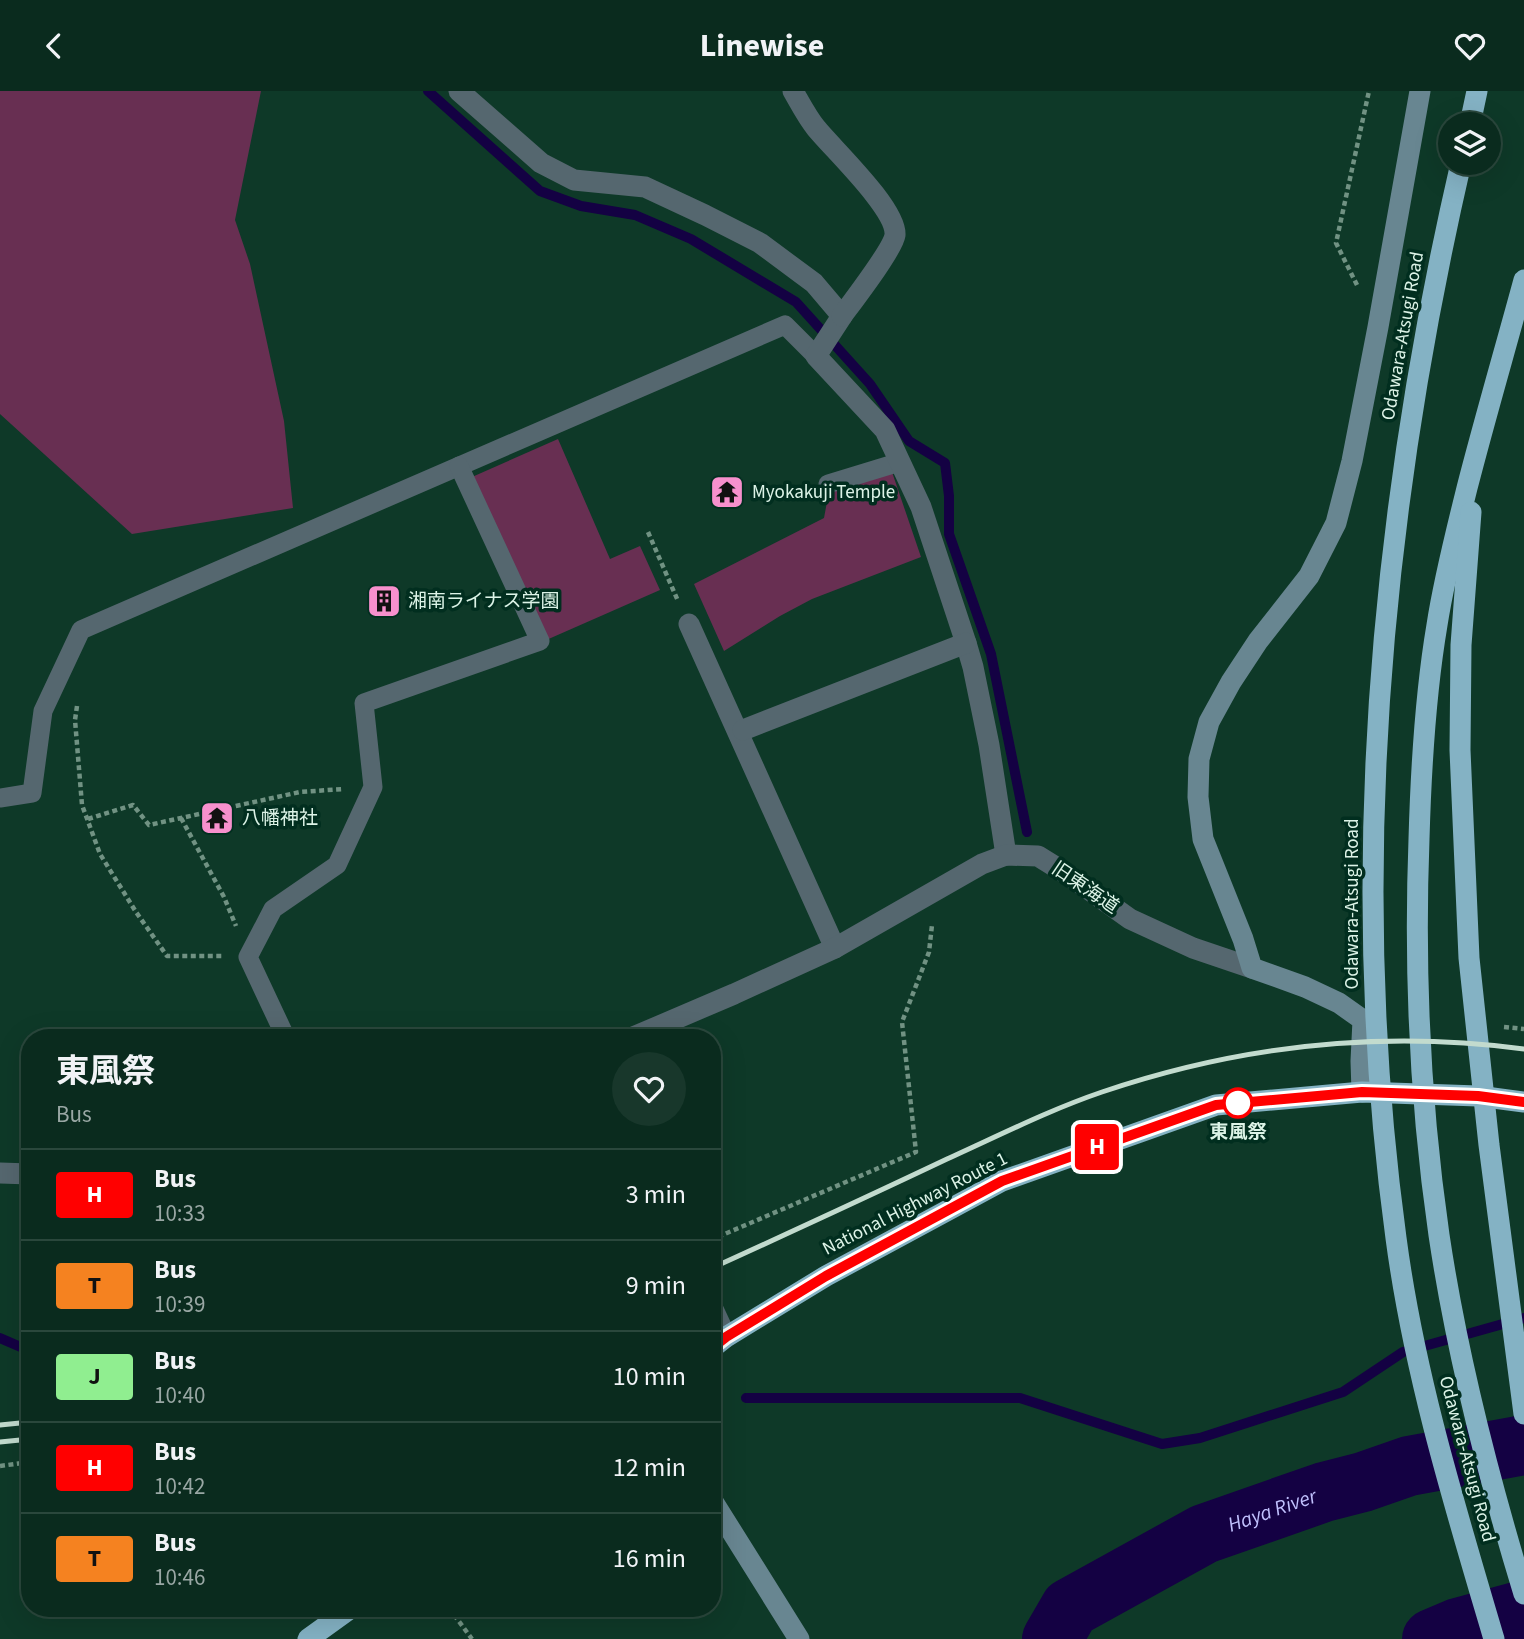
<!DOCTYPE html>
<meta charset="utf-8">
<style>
:root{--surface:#0a2b1e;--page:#18372b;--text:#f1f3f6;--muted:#99a7a4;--line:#2a473c}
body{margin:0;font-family:"Source Sans 3","Noto Sans JP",sans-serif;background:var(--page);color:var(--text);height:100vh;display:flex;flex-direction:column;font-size:26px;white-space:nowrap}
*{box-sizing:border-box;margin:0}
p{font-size:23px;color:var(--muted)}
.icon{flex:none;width:38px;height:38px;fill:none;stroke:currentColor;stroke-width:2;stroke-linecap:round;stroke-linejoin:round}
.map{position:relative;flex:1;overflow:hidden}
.drawer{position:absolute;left:21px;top:938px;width:700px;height:588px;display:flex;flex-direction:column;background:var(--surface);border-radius:28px;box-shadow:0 7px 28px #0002,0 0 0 2px var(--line)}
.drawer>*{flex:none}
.badge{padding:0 14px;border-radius:5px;font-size:24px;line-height:46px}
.tools{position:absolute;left:1438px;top:21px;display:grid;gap:14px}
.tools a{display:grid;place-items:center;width:63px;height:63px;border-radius:50%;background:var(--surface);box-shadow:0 7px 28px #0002,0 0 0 2px var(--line);font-size:35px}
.map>.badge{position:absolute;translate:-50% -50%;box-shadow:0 0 0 4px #fff}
.round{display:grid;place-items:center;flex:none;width:74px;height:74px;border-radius:37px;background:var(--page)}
.headline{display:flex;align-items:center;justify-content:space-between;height:119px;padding:0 35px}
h1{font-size:33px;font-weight:700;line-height:52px}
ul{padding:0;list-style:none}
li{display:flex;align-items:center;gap:21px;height:91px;padding:0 35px;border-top:2px solid var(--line)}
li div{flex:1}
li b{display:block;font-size:26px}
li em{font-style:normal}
li .badge{min-width:77px;font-weight:700;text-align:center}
header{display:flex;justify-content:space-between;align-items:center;height:91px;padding:0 35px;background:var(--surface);font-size:32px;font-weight:700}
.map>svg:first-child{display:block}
</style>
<header><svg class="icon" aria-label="back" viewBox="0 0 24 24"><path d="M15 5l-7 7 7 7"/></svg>Linewise<svg class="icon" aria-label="heart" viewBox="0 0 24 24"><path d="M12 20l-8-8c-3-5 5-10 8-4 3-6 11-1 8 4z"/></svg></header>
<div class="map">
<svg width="1524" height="1548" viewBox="0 0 1524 1548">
<rect width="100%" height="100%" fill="#0e3928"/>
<g fill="#682f52">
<polygon points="0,0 261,0 235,129 250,173 284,330 293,417 132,443 0,323"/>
<polygon points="558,348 610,468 640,455 660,499 544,550 472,386"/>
<polygon points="892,381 921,466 812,508 780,525 724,560 694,493 824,427 829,400"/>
</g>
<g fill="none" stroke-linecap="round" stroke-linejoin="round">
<g stroke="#140143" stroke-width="10">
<polyline points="428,0 540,100 581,115 635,124 691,148 796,211 870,293 909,350 945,372 949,405 949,443 991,563 1027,741"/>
<polyline points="0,1247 30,1260"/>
<polyline points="746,1307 1020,1307 1162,1353 1200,1347 1343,1301 1403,1261 1524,1227"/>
</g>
<g stroke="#140143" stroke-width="60">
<path id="s1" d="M 1052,1548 L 1070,1517 L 1204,1443 L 1324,1401 L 1363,1391 L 1409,1375 L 1524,1354"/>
<polyline points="1432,1548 1458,1537 1524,1519"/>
</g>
<g stroke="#719283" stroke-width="4.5" stroke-dasharray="5 3.5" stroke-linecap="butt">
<polyline points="1357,194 1336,152 1369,0"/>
<polyline points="648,441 678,510"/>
<polyline points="77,615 75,629 82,714 100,763 136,821 167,865 224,865"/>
<polyline points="181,727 224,806 236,835"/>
<polyline points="88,728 133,714 149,734 300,701 344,698"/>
<polyline points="1504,936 1524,938"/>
<polyline points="712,1152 720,1145 916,1061 902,931 929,861 932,834"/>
<polyline points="0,1375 30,1371"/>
<polyline points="449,1517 472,1548"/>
</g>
<g stroke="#55676f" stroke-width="19">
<polyline points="828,393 900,371"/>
<polyline points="0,707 32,702 43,620 81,539 785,234 816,265"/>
<polyline points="286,947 248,866 273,818 337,774 373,696 364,612 540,550 459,375"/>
</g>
<g stroke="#55676f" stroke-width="21">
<polyline points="459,0 541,72 574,89 645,96 705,124 760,152 814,192 842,225 816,265 885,339 921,416 966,552 973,576 989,654 1006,764"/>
<path d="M 793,0 C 800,12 807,26 816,37 C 833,58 897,118 895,144 C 893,158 853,210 842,225"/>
<polyline points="689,533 835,857"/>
<polyline points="743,639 966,552"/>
<polyline points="631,947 734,903 835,857 982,773 1006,764 1038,765 1067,783 1130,828 1193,857 1252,877"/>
<polyline points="0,1082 30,1083"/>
<polyline points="712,1216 726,1246"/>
</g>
<g stroke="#688691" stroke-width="21">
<polyline points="1362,1001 1361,970 1363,929 1339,912 1305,896 1252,877 1243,848 1203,748 1198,706 1199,668 1209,631 1231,591 1258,550 1309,485 1336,432 1352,370 1378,236 1420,0"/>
<polyline points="712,1409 799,1548"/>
</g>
<g stroke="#84b2c4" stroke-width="21">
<polyline points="1470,33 1477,0"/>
<path d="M 1461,72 C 1380,423 1347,788 1396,1147 C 1414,1283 1455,1416 1494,1548"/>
<path d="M 1524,189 C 1505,259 1485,327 1467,397 C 1456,442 1444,488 1437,534 C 1425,605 1421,677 1419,748 C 1414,881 1420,1013 1439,1144 C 1457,1265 1488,1385 1524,1503"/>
<polyline points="1471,421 1461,554 1460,659 1469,867 1489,1054 1524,1323"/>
<polyline points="712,1257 726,1246 826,1185 1002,1090 1216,1014 1362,1001 1478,1005 1524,1011"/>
<polyline points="308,1548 351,1517"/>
</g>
<g stroke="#c2dbce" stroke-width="5">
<path d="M 712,1177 C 791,1141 869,1105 947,1068 C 998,1045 1049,1019 1102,1001 C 1238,955 1381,939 1524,958"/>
<polyline points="0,1334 30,1331"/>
<polyline points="0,1351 30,1348"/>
</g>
</g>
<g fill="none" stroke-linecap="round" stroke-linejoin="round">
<g stroke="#fff" stroke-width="16">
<polyline id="line" points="712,1257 726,1246 826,1185 1002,1090 1216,1014 1362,1001 1478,1005 1524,1011"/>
</g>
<use href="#line" stroke="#f00" stroke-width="10"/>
</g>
<defs>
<g id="temple-square" transform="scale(1.75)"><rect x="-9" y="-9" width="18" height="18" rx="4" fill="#f790cd" stroke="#012e1f"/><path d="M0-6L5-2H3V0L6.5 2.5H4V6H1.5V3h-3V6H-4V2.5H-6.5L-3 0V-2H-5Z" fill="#111"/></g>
<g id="building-square" transform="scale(1.75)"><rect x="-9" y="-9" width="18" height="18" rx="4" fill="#f790cd" stroke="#012e1f"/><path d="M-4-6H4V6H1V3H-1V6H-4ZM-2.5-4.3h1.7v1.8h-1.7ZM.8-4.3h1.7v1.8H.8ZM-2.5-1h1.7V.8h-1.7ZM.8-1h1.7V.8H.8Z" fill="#111"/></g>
</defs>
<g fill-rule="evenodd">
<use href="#temple-square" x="727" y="401"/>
<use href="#building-square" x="384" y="510"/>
<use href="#temple-square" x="217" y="727"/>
</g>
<circle fill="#fff" stroke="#f00" stroke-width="3.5" cx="1238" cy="1012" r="14"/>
<g text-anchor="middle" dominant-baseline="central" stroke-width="7" stroke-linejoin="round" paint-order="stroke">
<g font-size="19" fill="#dcf3e7" stroke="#012e1f">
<text transform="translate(1403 245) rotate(-80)">Odawara-Atsugi Road</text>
<text transform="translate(1085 797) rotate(34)">旧東海道</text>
<text transform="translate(1352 813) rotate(-90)">Odawara-Atsugi Road</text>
<text transform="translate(915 1113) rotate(-27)">National Highway Route 1</text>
<text transform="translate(1467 1368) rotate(75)">Odawara-Atsugi Road</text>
</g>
<g font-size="19" fill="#dcf3e7" stroke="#012e1f" text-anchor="start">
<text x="752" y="401">Myokakuji Temple</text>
<text x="408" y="510">湘南ライナス学園</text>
<text x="242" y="727">八幡神社</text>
</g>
<g font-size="19" font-weight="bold" fill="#dcf3e7" stroke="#012e1f">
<text x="1238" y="1041">東風祭</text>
</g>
<g font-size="21" font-style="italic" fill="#c1c1fe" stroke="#012e1f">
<text stroke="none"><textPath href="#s1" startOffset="261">Haya River</textPath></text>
</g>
</g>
</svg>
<div class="tools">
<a><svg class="icon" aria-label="layers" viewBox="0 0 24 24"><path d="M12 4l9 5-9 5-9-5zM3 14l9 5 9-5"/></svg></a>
</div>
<b class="badge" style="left:1097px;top:1056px;background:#f00;color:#fff">H</b>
<section class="drawer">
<div class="headline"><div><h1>東風祭</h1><p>Bus</p></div><a class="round"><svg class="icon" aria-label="heart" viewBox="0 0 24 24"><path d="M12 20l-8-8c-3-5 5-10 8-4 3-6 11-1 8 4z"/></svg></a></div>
<ul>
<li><span class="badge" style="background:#f00;color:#fff">H</span><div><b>Bus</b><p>10:33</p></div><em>3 min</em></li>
<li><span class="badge" style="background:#f58220;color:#111">T</span><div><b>Bus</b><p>10:39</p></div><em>9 min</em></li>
<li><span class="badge" style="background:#90ee90;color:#111">J</span><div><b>Bus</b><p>10:40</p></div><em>10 min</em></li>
<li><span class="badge" style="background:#f00;color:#fff">H</span><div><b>Bus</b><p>10:42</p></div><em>12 min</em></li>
<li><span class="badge" style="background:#f58220;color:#111">T</span><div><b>Bus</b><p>10:46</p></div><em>16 min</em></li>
</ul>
</section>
</div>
